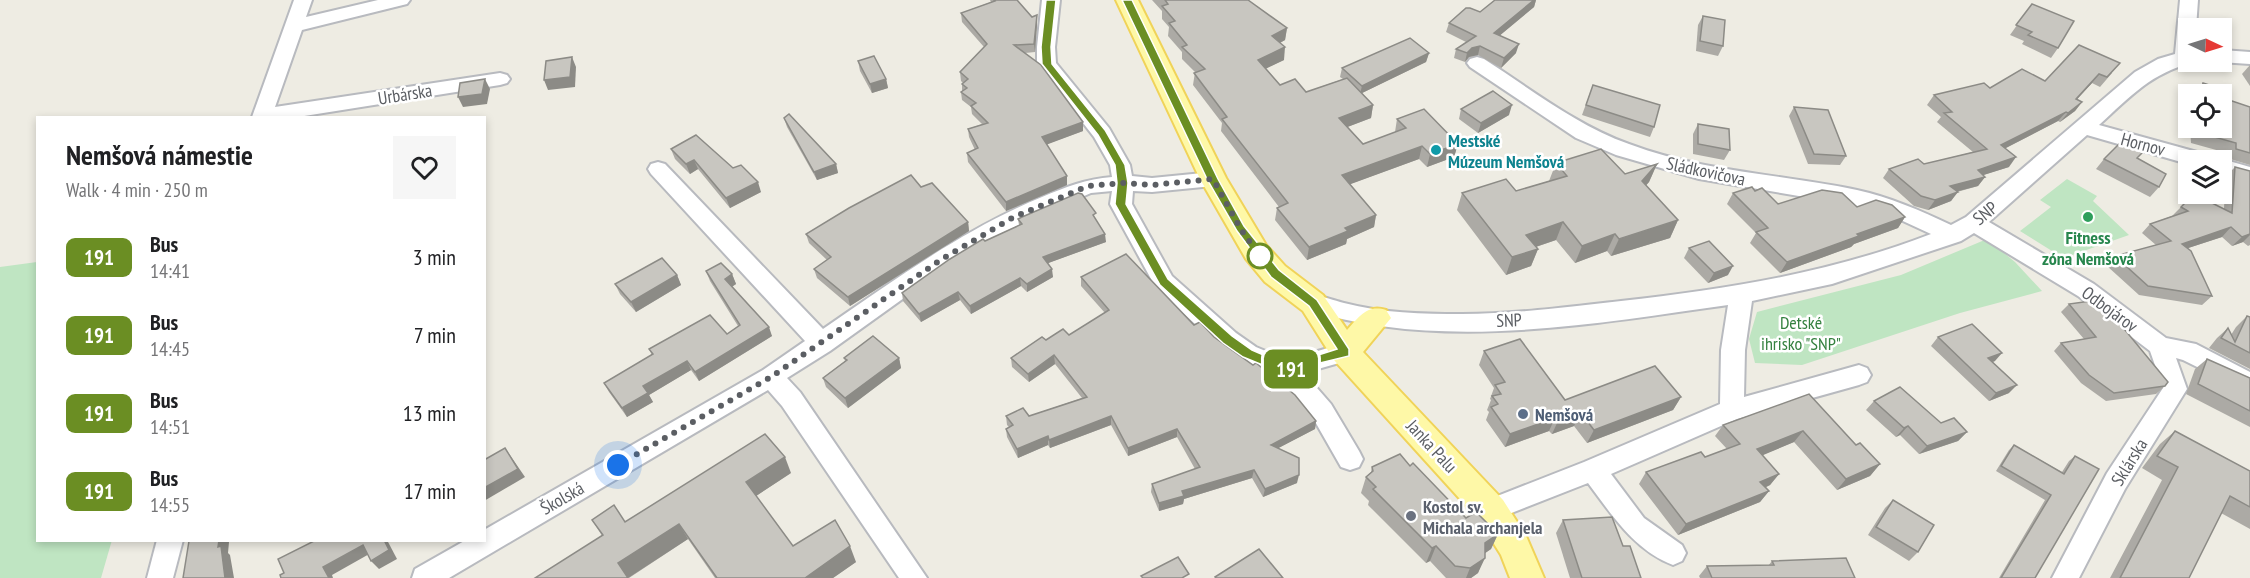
<!DOCTYPE html>
<meta charset="utf-8">
<style>
:root{--surface:#fff;--page:#f6f6f6;--text:#202124;--muted:#757577}
body{margin:0;font-family:"PT Sans Narrow",sans-serif;background:var(--page);color:var(--text);height:100vh;display:flex;flex-direction:column;font-size:22px;white-space:nowrap}
*{box-sizing:border-box;margin:0}
p{font-size:20px;color:var(--muted)}
.icon{flex:none;width:33px;height:33px;fill:none;stroke:currentColor;stroke-width:2;stroke-linecap:round;stroke-linejoin:round}
.map{position:relative;flex:1;overflow:hidden}
.sheet{position:absolute;left:36px;top:116px;width:450px;height:426px;display:flex;flex-direction:column;background:var(--surface);border-radius:0px;box-shadow:0 3px 9px #0003}
.sheet>*{flex:none}
.badge{padding:0 12px;border-radius:9px;font-size:21px;line-height:39px}
.needle{width:39px;rotate:94deg}
.tools{position:absolute;left:2178px;top:18px;display:grid;gap:12px}
.tools a{display:grid;place-items:center;width:54px;height:54px;border-radius:0px;background:var(--surface);box-shadow:0 3px 9px #0003;font-size:30px}
.you{position:absolute;width:30px;height:30px;margin:-15px;border:4px solid #fff;border-radius:50%;background:#1a73e8;box-shadow:0 0 0 9px #1a73e833}
.map>.badge{position:absolute;translate:-50% -50%;box-shadow:0 0 0 3px #fff}
.round{display:grid;place-items:center;flex:none;width:63px;height:63px;border-radius:0px;background:var(--page)}
.summary{display:flex;align-items:center;justify-content:space-between;height:102px;padding:0 30px}
h1{font-size:28px;font-weight:700;line-height:45px}
ul{padding:0;list-style:none}
li{display:flex;align-items:center;gap:18px;height:78px;padding:0 30px}
li div{flex:1}
li b{display:block;font-size:22px}
li em{font-style:normal}
li .badge{min-width:66px;font-weight:700;text-align:center}
.map>svg:first-child{display:block}
</style>
<div class="map">
<svg width="2250" height="578" viewBox="0 0 2250 578">
<rect width="100%" height="100%" fill="#eeece3"/>
<g fill="#bfe5c2">
<polygon points="2067,179 2097,196 2093,201 2129,235 2058,260 2049,254 2052,251 2020,231 2051,207 2040,200"/>
<polygon points="1987,239 2015,262 2042,291 1960,313 1802,365 1755,363 1749,339 1757,312 1901,275"/>
<polygon points="37,262 38,540 112,540 101,578 0,578 0,267"/>
</g>
<g fill="none" stroke-linecap="round" stroke-linejoin="round">
<g stroke="#b8babf" stroke-width="4">
<g id="minor">
<polygon points="294,0 312,0 306,17 378,0 410,0 407,4 302,30 275,107 500,73 507,75 510,79 507,83 500,85 298,117 252,117"/>
<path d="M 1042,0 L 1060,0 L 1055,47 L 1056,63 L 1109,128 L 1130,165 L 1132,176 L 1152,178 L 1213,172 L 1220,174 L 1223,179 L 1220,184 L 1213,186 L 1152,192 L 1133,191 L 1132,204 L 1172,276 L 1236,333 L 1256,347 L 1287,360 L 1345,343 L 1353,345 L 1357,352 L 1353,359 L 1304,373 L 1331,404 L 1359,451 L 1363,459 L 1359,467 L 1350,470 L 1341,467 L 1313,418 L 1279,377 L 1240,361 L 1220,347 L 1156,288 L 1110,204 L 1112,191 L 1091,193 L 1022,223 L 950,265 L 830,351 L 787,378 L 800,392 L 927,578 L 899,578 L 782,406 L 768,390 L 449,578 L 412,578 L 415,569 L 466,540 L 484,540 L 484,530 L 763,370 L 805,341 L 651,174 L 648,169 L 651,164 L 658,162 L 665,164 L 823,329 C 893,281 962,230 1042,197 C 1066,187 1086,179 1112,177 L 1110,165 L 1094,137 L 1037,64 L 1037,47 Z"/>
<path d="M 2180,0 L 2198,0 L 2196,28 L 2188,28 L 2188,62 L 2194,62 C 2151,73 2131,96 2099,125 L 2208,155 L 2211,160 L 2188,160 L 2188,164 L 2087,135 L 1989,222 L 2094,284 L 2166,338 L 2196,344 L 2250,372 L 2250,393 L 2183,360 L 2176,358 L 2187,389 L 2125,489 L 2079,578 L 2052,578 L 2107,473 L 2163,388 L 2150,351 L 2078,296 L 1974,233 L 1961,241 L 1832,284 L 1752,301 L 1745,350 L 1744,397 L 1859,365 L 1867,368 L 1871,375 L 1867,382 L 1859,385 L 1737,419 L 1611,474 L 1644,518 L 1682,545 L 1686,553 L 1682,561 L 1673,565 C 1634,550 1612,515 1588,483 L 1491,521 L 1482,518 L 1478,510 L 1482,502 L 1584,462 L 1720,404 L 1721,350 L 1728,305 C 1593,324 1438,352 1305,309 L 1302,303 L 1305,297 C 1318,293 1331,300 1344,303 C 1382,313 1423,314 1462,314 C 1515,314 1568,307 1621,301 C 1728,289 1830,273 1931,234 L 1892,216 L 1858,206 L 1699,179 L 1616,155 L 1576,138 L 1470,67 L 1467,63 L 1470,59 L 1477,57 L 1484,59 C 1531,89 1576,125 1629,144 C 1703,172 1781,174 1857,190 C 1890,197 1921,211 1951,225 L 1966,217 L 2135,72 L 2158,59 L 2175,54 Z"/>
<polygon points="2222,50 2250,52 2250,64 2220,62"/>
<polygon points="2222,159 2250,167 2250,181 2222,173 2222,160 2216,160"/>
<polygon points="157,540 183,540 173,578 147,578"/>
</g>
</g>
<g stroke="#f0d359" stroke-width="4">
<path id="major" d="M 1116,0 L 1138,0 L 1226,178 L 1266,245 L 1285,266 L 1323,295 L 1347,330 C 1359,317 1367,304 1386,310 L 1391,318 L 1363,352 L 1503,500 L 1526,536 L 1544,578 L 1510,578 L 1501,555 L 1479,520 L 1334,360 L 1303,311 L 1265,282 L 1246,259 L 1200,179 Z"/>
</g>
<use href="#minor" fill="#fff" fill-rule="evenodd"/>
<use href="#major" fill="#fef8a7" fill-rule="evenodd"/>
</g>
<g fill="#acaaa5">
<polygon points="990,0 1017,0 1032,17 1037,15 1037,24 1035,52 1025,53 1083,122 1083,131 1047,144 1067,185 1006,211 968,162 967,153 975,150 969,137 968,129 982,124 972,114 971,107 962,100 961,92 962,91 962,84 963,83 961,81 960,72 984,47 962,22 961,13 991,2"/>
<polygon points="1152,0 1248,0 1287,28 1285,40 1280,43 1284,60 1266,68 1280,85 1306,92 1343,79 1340,77 1342,68 1429,53 1426,62 1362,93 1373,105 1371,118 1347,127 1363,144 1395,132 1397,119 1458,144 1454,157 1427,167 1419,159 1350,184 1376,215 1374,227 1347,239 1346,244 1307,260 1275,220 1277,208 1279,207 1221,131 1222,123 1193,85 1195,72 1182,59 1182,52 1168,36 1169,27 1162,19 1162,11"/>
<polygon points="1495,0 1536,0 1534,7 1500,35 1516,53 1501,68 1478,55 1469,57 1465,62 1454,58 1456,49 1466,42 1446,32 1449,23 1480,12"/>
<polygon points="2032,4 2058,48 2051,58 2022,44 2024,41 2010,35"/>
<polygon points="1703,16 1723,46 1718,56 1696,51 1698,25"/>
<polygon points="2079,45 2112,73 2100,87 2092,83 2077,99 2082,102 2075,111 2060,122 2058,121 2006,148 2009,167 1983,175 1985,177 1978,186 1957,192 1951,201 1928,210 1914,206 1883,178 1889,169 1924,164 1973,152 1937,122 1941,117 1927,105 1934,95 1990,88 2045,81"/>
<polygon points="858,61 886,79 888,88 872,93 860,71"/>
<polygon points="2250,65 2250,86 2242,74"/>
<polygon points="2203,83 2231,92 2229,100 2250,107 2250,165 2227,158 2227,153 2191,143 2190,128 2222,128 2222,94 2194,94 2195,92"/>
<polygon points="1593,85 1654,127 1650,137 1582,115"/>
<polygon points="1794,107 1846,156 1840,165 1808,164 1789,116"/>
<polygon points="1461,109 1509,115 1478,133 1459,119"/>
<polygon points="784,118 836,164 838,173 817,180 787,127"/>
<polygon points="1698,124 1730,150 1724,160 1693,154 1693,134"/>
<polygon points="671,149 733,168 761,192 730,208 698,169 690,174 675,159"/>
<polygon points="2104,159 2138,159 2159,187 2150,197 2096,169"/>
<polygon points="1556,163 1625,174 1657,164 1649,182 1646,185 1678,220 1670,238 1611,256 1607,251 1575,263 1556,240 1536,247 1538,249 1531,266 1506,275 1457,210 1462,193 1516,191 1549,181"/>
<polygon points="2235,167 2250,171 2250,245 2248,246 2243,242 2232,246 2222,237 2188,248 2212,296 2202,305 2139,295 2107,266 2115,256 2156,245 2142,233 2150,224 2172,216 2181,207 2224,208 2226,176"/>
<polygon points="921,187 968,222 969,231 850,306 817,278 814,269 827,260 809,243 806,234"/>
<polygon points="1755,191 1778,204 1857,207 1905,217 1898,228 1854,244 1851,247 1780,273 1750,243 1756,233 1727,204 1733,193"/>
<polygon points="1018,219 1096,220 1106,242 1048,263 1053,277 1027,292 1021,286 971,314 960,300 921,322 903,301 902,293 985,241 1019,225"/>
<polygon points="1689,248 1728,275 1708,283 1684,258"/>
<polygon points="706,271 732,274 736,284 732,287 772,336 699,381 691,370 649,395 653,402 627,417 609,392 604,383 652,355 649,349 727,334 738,326 710,281"/>
<polygon points="677,275 681,285 636,312 620,294 615,284"/>
<polygon points="1081,277 1194,325 1214,337 1316,421 1315,429 1278,448 1297,483 1263,497 1252,478 1184,499 1183,504 1159,511 1151,492 1152,484 1195,469 1177,437 1128,456 1111,425 1050,448 1048,445 1018,458 1007,437 1006,429 1009,427 1007,425 1006,416 1029,416 1082,398 1055,364 1029,382 1012,367 1011,358 1046,340 1069,335 1105,313 1081,286"/>
<polygon points="2069,304 2165,386 2156,394 2106,401 2081,383 2054,351 2061,343 2084,339 2061,312"/>
<polygon points="2247,316 2250,317 2250,369 2209,348 2217,338 2228,328 2231,335 2236,327"/>
<polygon points="1938,337 1995,361 1993,362 2009,393 1989,401 1931,346"/>
<polygon points="1484,351 1565,400 1681,397 1673,410 1587,443 1574,426 1552,434 1549,431 1505,447 1486,420 1489,412 1487,410 1491,400 1490,399 1494,388 1479,365"/>
<polygon points="844,358 899,358 901,368 848,408 826,387 823,378 845,361"/>
<polygon points="2207,359 2250,378 2250,427 2186,394 2195,369"/>
<polygon points="1809,394 1856,445 1880,464 1870,476 1837,490 1794,442 1762,455 1779,474 1770,485 1766,487 1769,491 1760,502 1678,535 1639,484 1646,472 1705,457 1727,449 1715,436 1723,425"/>
<polygon points="1874,401 1941,423 1967,432 1958,441 1919,454 1900,435 1896,437 1866,410"/>
<polygon points="2175,431 2250,471 2250,529 2221,513 2189,578 2110,578 2162,480 2142,468 2160,444"/>
<polygon points="2014,445 2062,472 2069,461 2075,456 2035,578 1999,578 2045,500 1996,471 2009,450"/>
<polygon points="1410,466 1466,518 1498,534 1491,549 1485,553 1478,573 1471,578 1446,578 1430,561 1426,563 1368,505 1369,501 1361,493 1366,477 1371,472 1372,467"/>
<polygon points="791,473 756,496 793,546 856,562 833,578 715,578 688,539 629,578 592,520 625,522"/>
<polygon points="1893,500 1918,552 1909,561 1868,535 1885,508"/>
<polygon points="1563,520 1623,546 1641,578 1570,578 1556,533"/>
<polygon points="1772,561 1855,578 1700,578 1699,576 1707,566 1768,566"/>
</g>
<g fill="#8c8b86">
<polygon points="1534,0 1536,0 1534,7 1492,42 1494,33"/>
<polygon points="1037,15 1037,24 1035,52 1034,44"/>
<polygon points="1287,28 1285,40 1270,48 1272,36"/>
<polygon points="1519,44 1516,53 1501,68 1504,58"/>
<polygon points="1480,46 1478,55 1469,57 1465,62 1467,53 1472,48"/>
<polygon points="1285,47 1284,60 1257,73 1258,60"/>
<polygon points="1429,53 1426,62 1360,94 1362,86"/>
<polygon points="572,57 576,67 575,87 548,90 544,80"/>
<polygon points="2099,74 2092,83 2069,108 2076,99"/>
<polygon points="485,79 490,89 487,104 463,107 458,97"/>
<polygon points="886,79 888,88 872,93 870,84"/>
<polygon points="2082,102 2075,111 2060,122 2068,113"/>
<polygon points="1373,105 1371,118 1337,131 1339,118"/>
<polygon points="1512,105 1509,115 1478,133 1481,123"/>
<polygon points="2066,112 2058,121 1994,154 2001,145"/>
<polygon points="1083,122 1083,131 1043,146 1042,137"/>
<polygon points="1458,144 1454,157 1427,167 1430,154"/>
<polygon points="1422,146 1419,159 1340,188 1342,175"/>
<polygon points="2016,157 2009,167 1971,179 1978,170"/>
<polygon points="694,160 698,169 690,174 686,164"/>
<polygon points="836,164 838,173 817,180 814,172"/>
<polygon points="1657,164 1649,182 1634,199 1642,181"/>
<polygon points="1067,176 1067,185 1006,211 1006,202"/>
<polygon points="1985,177 1978,186 1943,195 1950,186"/>
<polygon points="758,182 761,192 730,208 726,198"/>
<polygon points="1958,192 1951,201 1928,210 1935,200"/>
<polygon points="1376,215 1374,227 1347,239 1346,244 1307,260 1309,247 1345,228"/>
<polygon points="1905,217 1898,228 1854,244 1851,247 1780,273 1787,262 1857,234"/>
<polygon points="1678,220 1670,238 1611,256 1619,239"/>
<polygon points="968,222 969,231 850,306 848,297"/>
<polygon points="1563,222 1556,240 1520,252 1526,235"/>
<polygon points="2231,227 2222,237 2173,253 2182,244"/>
<polygon points="1105,234 1106,242 1043,265 1043,257"/>
<polygon points="1615,234 1607,251 1575,263 1582,246"/>
<polygon points="2250,234 2250,235 2243,242 2232,246 2242,237"/>
<polygon points="1538,249 1531,266 1506,275 1512,257"/>
<polygon points="1733,266 1728,275 1708,283 1714,273"/>
<polygon points="1052,269 1053,277 1027,292 1027,284"/>
<polygon points="732,274 736,284 728,289 725,279"/>
<polygon points="677,275 681,285 636,312 631,302"/>
<polygon points="1020,278 1021,286 971,314 970,306"/>
<polygon points="958,292 960,300 921,322 919,314"/>
<polygon points="769,327 772,336 699,381 695,372"/>
<polygon points="2002,353 1995,361 1980,366 1988,358"/>
<polygon points="1054,355 1055,364 1029,382 1028,374"/>
<polygon points="899,358 901,368 848,408 845,398"/>
<polygon points="687,361 691,370 649,395 653,402 627,417 622,408 643,386"/>
<polygon points="2017,385 2009,393 1989,401 1996,393"/>
<polygon points="1681,397 1673,410 1587,443 1594,430"/>
<polygon points="1581,413 1574,426 1552,434 1558,421"/>
<polygon points="1111,416 1111,425 1050,448 1049,440"/>
<polygon points="1555,418 1549,431 1505,447 1510,434"/>
<polygon points="1316,421 1315,429 1269,453 1271,445"/>
<polygon points="1908,426 1900,435 1896,437 1904,428"/>
<polygon points="1177,429 1177,437 1128,456 1128,448"/>
<polygon points="1803,431 1794,442 1749,461 1757,449"/>
<polygon points="1967,432 1958,441 1919,454 1927,446"/>
<polygon points="1048,436 1048,445 1018,458 1017,449"/>
<polygon points="505,448 525,477 484,501 484,488"/>
<polygon points="785,457 791,473 753,498 746,482"/>
<polygon points="1880,464 1870,476 1837,490 1846,479"/>
<polygon points="1254,470 1252,478 1184,499 1183,504 1159,511 1159,503 1182,491"/>
<polygon points="1779,474 1770,485 1752,494 1760,482"/>
<polygon points="1299,475 1297,483 1263,497 1265,489"/>
<polygon points="1769,491 1760,502 1678,535 1686,524"/>
<polygon points="679,524 688,539 628,578 618,563"/>
<polygon points="1498,534 1491,549 1478,558 1485,543"/>
<polygon points="219,540 227,540 229,542 228,553 230,555 234,578 225,578 218,547"/>
<polygon points="384,540 387,540 397,559 379,569 371,561"/>
<polygon points="363,545 371,553 332,575 333,578 329,578 323,567"/>
<polygon points="850,546 856,562 833,578 805,578"/>
<polygon points="1436,546 1430,561 1426,563 1432,548"/>
<polygon points="1485,558 1478,573 1471,578 1466,578 1470,568"/>
</g>
<g fill="#c8c6c0" stroke="#8c8b86" stroke-width="1.5">
<polygon points="994,0 1017,0 1032,17 1037,15 1034,44 1014,45 1041,65 1083,122 1042,137 1067,176 1006,202 967,153 978,148 968,129 988,123 971,106 976,103 961,92 967,88 962,84 968,79 960,72 987,44 961,13 995,1"/>
<polygon points="1165,0 1248,0 1287,28 1272,36 1285,47 1258,60 1280,85 1295,79 1306,92 1347,78 1373,105 1339,118 1363,144 1406,128 1397,119 1424,109 1458,144 1430,154 1422,146 1342,175 1376,215 1345,228 1348,231 1309,247 1277,208 1288,203 1222,119 1227,117 1194,73 1205,69 1182,47 1187,45 1169,23 1175,21 1162,6 1168,4"/>
<polygon points="1495,0 1534,0 1494,33 1519,44 1504,58 1480,46 1472,48 1467,53 1456,49 1476,36 1449,23 1466,8 1470,8 1480,12"/>
<polygon points="2032,4 2074,21 2058,48 2028,35 2032,32 2016,25"/>
<polygon points="1703,16 1725,20 1723,46 1700,41"/>
<polygon points="1410,38 1429,53 1362,86 1342,68"/>
<polygon points="2079,45 2120,63 2107,77 2099,74 2076,99 2082,102 2068,113 2066,112 2001,145 2016,157 1978,170 1985,177 1950,186 1958,192 1935,200 1921,196 1889,169 1918,159 1924,164 1987,149 1944,113 1952,112 1934,95 1984,83 1990,88 2022,69 2045,81"/>
<polygon points="874,56 886,79 870,84 858,61"/>
<polygon points="572,57 570,77 544,80 546,61"/>
<polygon points="485,79 482,94 458,97 460,83"/>
<polygon points="2203,83 2231,92 2229,100 2250,107 2250,153 2236,149 2236,143 2200,133 2200,128 2222,128 2222,94 2200,94"/>
<polygon points="1593,85 1660,105 1654,127 1586,105"/>
<polygon points="1493,91 1512,105 1481,123 1461,109"/>
<polygon points="1794,107 1828,110 1846,156 1814,154"/>
<polygon points="789,114 836,164 814,172 784,118"/>
<polygon points="1698,124 1729,129 1730,150 1698,144"/>
<polygon points="696,135 733,168 741,165 758,182 726,198 694,160 686,164 671,149"/>
<polygon points="2128,140 2146,149 2137,158 2166,174 2159,187 2104,159 2122,141 2124,143"/>
<polygon points="1601,149 1625,174 1657,164 1642,181 1678,220 1619,239 1615,234 1582,246 1563,222 1526,235 1538,249 1512,257 1462,193 1506,179 1516,191 1567,176 1556,163"/>
<polygon points="2235,167 2250,171 2250,234 2242,237 2231,227 2182,244 2191,251 2212,296 2148,286 2115,256 2171,241 2150,224 2188,211 2181,207 2194,194 2232,213"/>
<polygon points="911,175 921,187 932,183 968,222 848,297 814,269 831,257 806,234 849,208"/>
<polygon points="1752,187 1755,191 1762,188 1778,204 1822,190 1842,193 1857,207 1876,200 1892,205 1905,217 1857,234 1859,236 1787,262 1756,232 1768,228 1733,193"/>
<polygon points="1078,193 1082,194 1096,213 1093,215 1105,234 1043,257 1052,269 1027,284 1020,278 970,306 958,292 919,314 902,293 950,259 983,239 985,241 1022,224 1018,219 1022,217"/>
<polygon points="1709,241 1733,266 1714,273 1689,248"/>
<polygon points="1126,254 1194,325 1200,322 1214,337 1253,365 1256,363 1295,395 1316,421 1271,445 1299,458 1299,475 1265,489 1254,470 1182,491 1184,496 1159,503 1152,484 1200,467 1177,429 1128,448 1111,416 1049,440 1048,436 1017,449 1006,429 1013,425 1006,416 1023,408 1029,416 1087,397 1054,355 1028,374 1011,358 1042,337 1046,340 1063,329 1069,335 1109,310 1081,277"/>
<polygon points="662,258 677,275 631,302 615,284"/>
<polygon points="721,263 732,274 725,279 769,327 695,372 687,361 643,386 648,393 622,408 604,383 653,354 649,349 710,315 727,334 740,325 706,271"/>
<polygon points="2098,300 2106,307 2168,382 2165,386 2114,393 2089,375 2061,343 2096,337 2069,304"/>
<polygon points="2247,316 2250,317 2250,353 2221,338 2228,328 2235,342"/>
<polygon points="1972,324 2002,353 1988,358 2017,385 1996,393 1938,337"/>
<polygon points="873,336 899,358 845,398 823,378 847,360 844,358"/>
<polygon points="1520,339 1565,400 1655,366 1681,397 1594,430 1581,413 1558,421 1555,418 1510,434 1491,407 1498,404 1492,396 1501,394 1495,385 1505,382 1484,351"/>
<polygon points="2207,359 2250,378 2250,411 2198,384"/>
<polygon points="1900,387 1941,423 1954,418 1967,432 1927,446 1908,426 1904,428 1874,401"/>
<polygon points="1809,394 1856,445 1860,443 1880,464 1846,479 1803,431 1757,449 1779,474 1760,482 1769,491 1686,524 1646,472 1701,452 1705,457 1740,444 1723,425"/>
<polygon points="2175,431 2250,471 2250,507 2230,496 2189,578 2120,578 2178,467 2157,456"/>
<polygon points="765,434 785,457 746,482 793,546 835,520 850,546 805,578 717,578 679,524 618,563 628,578 535,578 603,535 592,520 614,505 625,522"/>
<polygon points="2014,445 2064,474 2075,456 2099,469 2035,578 2001,578 2051,495 2001,466"/>
<polygon points="505,448 518,469 484,488 484,460"/>
<polygon points="1400,454 1410,466 1413,463 1466,518 1476,512 1498,534 1485,543 1485,558 1470,568 1455,566 1436,546 1432,548 1373,489 1376,487 1366,477 1373,471 1372,467"/>
<polygon points="1893,500 1934,525 1918,552 1876,527"/>
<polygon points="1612,517 1623,546 1630,546 1641,578 1582,578 1563,520"/>
<polygon points="192,540 219,540 218,547 221,546 225,578 183,578 189,541"/>
<polygon points="316,540 384,540 389,550 371,561 363,545 323,567 329,578 281,578 280,575 284,573 278,559"/>
<polygon points="1259,549 1283,578 1216,578 1215,577"/>
<polygon points="1178,557 1189,574 1182,578 1143,578 1141,576"/>
<polygon points="1846,558 1855,578 1712,578 1707,566 1774,565 1772,561"/>
</g>
<polygon fill="#6b8e23" stroke="#fff" stroke-width="1.5" points="1046,0 1056,0 1051,47 1052,64 1105,130 1125,165 1128,183 1126,204 1168,279 1232,336 1252,350 1277,361 1287,365 1337,349 1309,306 1271,277 1237,231 1207,179 1122,0 1132,0 1218,179 1244,226 1279,270 1317,300 1349,349 1349,356 1316,364 1287,375 1243,357 1223,343 1160,285 1115,204 1117,183 1115,165 1098,135 1042,64 1041,47"/>
<g fill="none" stroke-linecap="round" stroke-linejoin="round">
<polyline stroke="#5b5e63" stroke-width="6" stroke-dasharray="0 10.8" points="618,465 771,377 942,259 1014,217 1088,186 1123,183 1152,185 1213,179 1240,228 1260,256"/>
</g>
<circle fill="#0f9aa8" stroke="#fff" stroke-width="2" cx="1436" cy="150" r="6"/>
<circle fill="#2e9e5b" stroke="#fff" stroke-width="2" cx="2088" cy="217" r="6"/>
<circle fill="#fff" stroke="#6b8e23" stroke-width="3" cx="1260" cy="256" r="12"/>
<circle fill="#5c6f8a" stroke="#fff" stroke-width="2" cx="1523" cy="414" r="6"/>
<circle fill="#6b7280" stroke="#fff" stroke-width="2" cx="1411" cy="516" r="6"/>
<g text-anchor="middle" dominant-baseline="central" stroke-width="5" stroke-linejoin="round" paint-order="stroke">
<g font-size="18" fill="#5b5e63" stroke="#fff">
<text transform="translate(405 94) rotate(-9)">Urbárska</text>
<text transform="translate(2143 144) rotate(15)">Hornov</text>
<text transform="translate(1706 171) rotate(12)">Sládkovičova</text>
<text transform="translate(1985 213) rotate(-39)">SNP</text>
<text transform="translate(2110 309) rotate(36)">Odbojárov</text>
<text transform="translate(1509 320) rotate(-2)">SNP</text>
<text transform="translate(1432 446) rotate(47)">Janka Palu</text>
<text transform="translate(2129 462) rotate(-58)">Sklárska</text>
<text transform="translate(562 498) rotate(-30)">Školská</text>
</g>
<g font-size="18" font-weight="bold" fill="#0d838f" stroke="#fff" text-anchor="start">
<text x="1448" y="140">Mestské<tspan x="1448" dy="21">Múzeum Nemšová</tspan></text>
</g>
<g font-size="18" font-weight="bold" fill="#27864d" stroke="#fff">
<text x="2088" y="237">Fitness<tspan x="2088" dy="21">zóna Nemšová</tspan></text>
</g>
<g font-size="18" fill="#34813f" stroke="#fff">
<text x="1801" y="322">Detské<tspan x="1801" dy="21">ihrisko "SNP"</tspan></text>
</g>
<g font-size="18" font-weight="bold" fill="#4e5e75" stroke="#fff" text-anchor="start">
<text x="1535" y="414">Nemšová</text>
</g>
<g font-size="18" font-weight="bold" fill="#5b616d" stroke="#fff" text-anchor="start">
<text x="1423" y="506">Kostol sv.<tspan x="1423" dy="21">Michala archanjela</tspan></text>
</g>
</g>
</svg>
<div class="tools">
<a><svg class="needle" viewBox="-14 -14 28 28"><path d="M0-13l5 13h-10z" fill="#e53935"/><path d="M0 13l5-13h-10z" fill="#757577"/></svg></a>
<a><svg class="icon" aria-label="locate" viewBox="0 0 24 24"><circle cx="12" cy="12" r="6"/><path d="M12 2v4M12 18v4M2 12h4M18 12h4"/></svg></a>
<a><svg class="icon" aria-label="layers" viewBox="0 0 24 24"><path d="M12 4l9 5-9 5-9-5zM3 14l9 5 9-5"/></svg></a>
</div>
<div class="you" style="left:618px;top:465px"></div>
<b class="badge" style="left:1291px;top:369px;background:#6b8e23;color:#fff">191</b>
<section class="sheet">
<div class="summary"><div><h1>Nemšová námestie</h1><p>Walk · 4 min · 250 m</p></div><a class="round"><svg class="icon" aria-label="heart" viewBox="0 0 24 24"><path d="M12 20l-8-8c-3-5 5-10 8-4 3-6 11-1 8 4z"/></svg></a></div>
<ul>
<li><span class="badge" style="background:#6b8e23;color:#fff">191</span><div><b>Bus</b><p>14:41</p></div><em>3 min</em></li>
<li><span class="badge" style="background:#6b8e23;color:#fff">191</span><div><b>Bus</b><p>14:45</p></div><em>7 min</em></li>
<li><span class="badge" style="background:#6b8e23;color:#fff">191</span><div><b>Bus</b><p>14:51</p></div><em>13 min</em></li>
<li><span class="badge" style="background:#6b8e23;color:#fff">191</span><div><b>Bus</b><p>14:55</p></div><em>17 min</em></li>
</ul>
</section>
</div>
